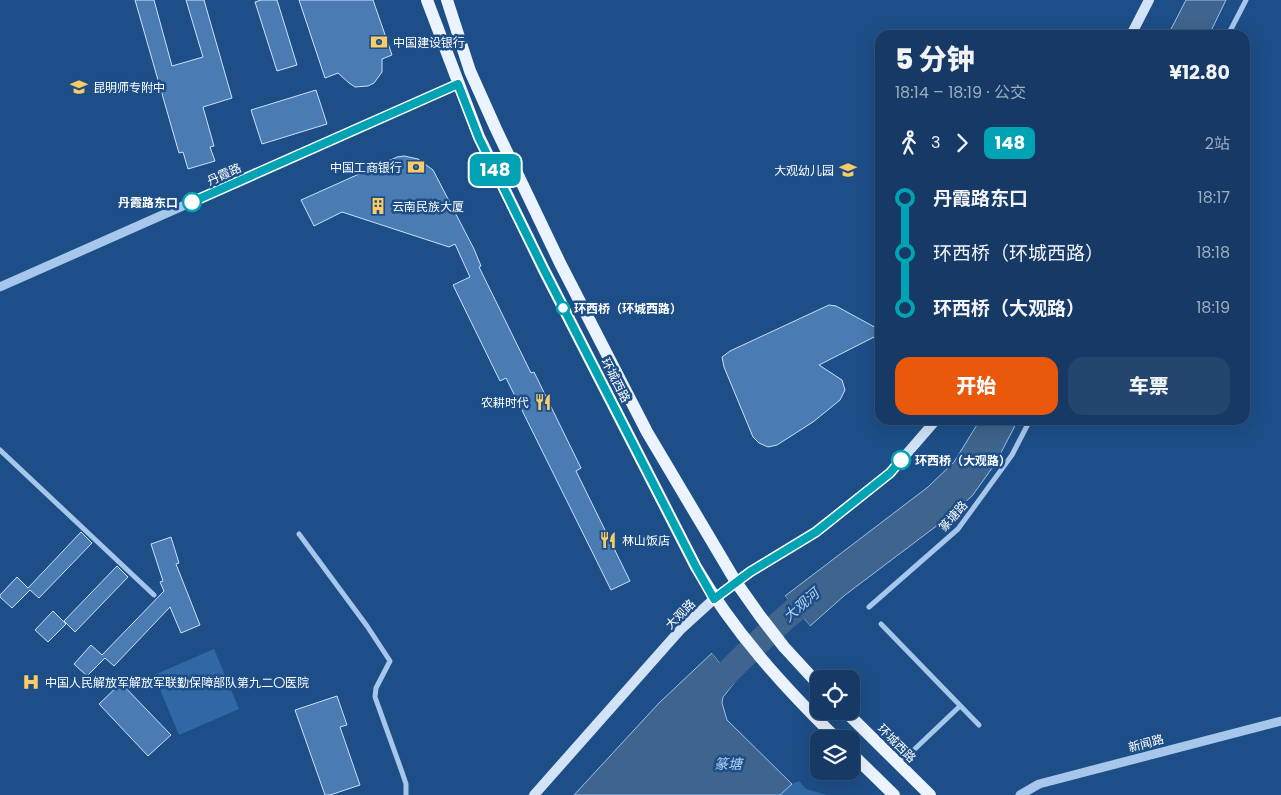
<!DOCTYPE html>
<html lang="zh">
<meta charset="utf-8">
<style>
:root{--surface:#163a65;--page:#23456e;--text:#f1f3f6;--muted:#9eadbf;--line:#355479;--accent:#ea580c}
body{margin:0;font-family:Poppins,"Noto Sans SC",sans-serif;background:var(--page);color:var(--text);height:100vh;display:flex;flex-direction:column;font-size:19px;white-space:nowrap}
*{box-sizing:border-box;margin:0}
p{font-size:16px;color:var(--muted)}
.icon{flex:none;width:28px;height:28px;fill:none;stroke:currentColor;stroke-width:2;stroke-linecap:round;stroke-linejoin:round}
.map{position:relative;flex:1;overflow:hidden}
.panel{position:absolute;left:875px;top:30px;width:375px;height:395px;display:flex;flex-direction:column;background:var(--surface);border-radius:15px;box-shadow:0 5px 20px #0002,0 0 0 1px var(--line)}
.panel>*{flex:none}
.badge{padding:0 10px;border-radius:8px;font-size:18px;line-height:32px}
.buttons{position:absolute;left:810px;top:670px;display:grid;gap:10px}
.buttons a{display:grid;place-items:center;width:50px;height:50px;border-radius:10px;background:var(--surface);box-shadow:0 5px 20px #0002,0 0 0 1px var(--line);font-size:25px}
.map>.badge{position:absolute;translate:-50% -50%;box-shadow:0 0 0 2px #fff}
.legs{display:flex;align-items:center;gap:8px;height:55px;padding:0 20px;font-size:16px}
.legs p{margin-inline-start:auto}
.head{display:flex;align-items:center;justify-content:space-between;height:85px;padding:0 20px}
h1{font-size:28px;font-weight:800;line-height:38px}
.button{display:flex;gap:10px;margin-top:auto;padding:10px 20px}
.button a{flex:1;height:58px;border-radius:15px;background:var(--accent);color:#fff;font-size:20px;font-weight:800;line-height:58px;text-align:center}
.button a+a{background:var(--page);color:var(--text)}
ul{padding:0 20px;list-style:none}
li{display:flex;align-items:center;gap:18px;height:55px;font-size:19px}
li i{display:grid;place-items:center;width:8px;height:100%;margin:0 6px;background:currentColor}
li i::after{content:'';width:12px;height:12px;margin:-6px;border:4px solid;border-radius:50%;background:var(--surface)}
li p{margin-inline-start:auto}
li:first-child i{background:linear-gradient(#0000 50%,currentColor 0)}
li:last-child i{background:linear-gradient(currentColor 50%,#0000 0)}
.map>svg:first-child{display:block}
</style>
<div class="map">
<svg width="1281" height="795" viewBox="0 0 1281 795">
<rect width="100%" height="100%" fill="#1d4e87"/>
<g fill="#3068a5">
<polygon points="214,649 239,709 179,735 154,675"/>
<polygon points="799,781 806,789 827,795 780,795 792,784"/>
</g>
<g fill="#3f648d" stroke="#99c2ed">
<polygon points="1186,0 1226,0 1209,35 1168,35"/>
<polygon points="980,420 1018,420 995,464 972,496 947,518 845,595 810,626 785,596 928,487 954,462"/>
<polygon points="712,653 735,682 723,697 722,703 727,720 792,784 780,795 574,795 659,703"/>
</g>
<g fill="#1d4e87">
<polygon points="785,596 810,626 808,627 783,597"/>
<polygon points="714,652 737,680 737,684 712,653"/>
</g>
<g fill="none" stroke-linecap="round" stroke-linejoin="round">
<path stroke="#3f648d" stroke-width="25" d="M 704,697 C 740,658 779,622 821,588"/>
</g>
<g fill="#4a7bb2" stroke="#cbe1f8">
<polygon points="135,0 154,0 172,66 203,57 186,0 204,0 232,98 203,107 214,146 210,147 215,161 188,169 183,152 179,153"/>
<polygon points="261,0 277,0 297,65 277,71 255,2"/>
<polygon points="299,0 373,0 392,55 382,59 382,72 374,83 368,86 355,87 349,83 338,73 325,78"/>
<polygon points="316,90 327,124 262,144 251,110"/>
<polygon points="404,156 418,159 433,170 474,249 481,266 479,267 531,373 534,372 581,468 576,471 630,581 611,590 506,378 500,381 453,285 470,277 455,244 449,247 342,212 314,226 301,200 397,157"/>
<polygon points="829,305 836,306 880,330 880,334 819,365 842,380 845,390 840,400 813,422 777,445 768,447 759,443 753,437 724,367 722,357 730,351"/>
<polygon points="81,532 92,543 39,598 30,590 12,608 0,597 0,595 17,577 28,588"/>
<polygon points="171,537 179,563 176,564 200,625 181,633 170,607 114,666 105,658 87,676 74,664 91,645 102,655 164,591 160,582 163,581 151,544"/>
<polygon points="117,566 128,577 75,632 64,621"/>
<polygon points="53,611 66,624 48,642 35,630"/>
<polygon points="121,683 171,735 148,756 99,704"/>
<polygon points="337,696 347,725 340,727 360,785 330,795 325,795 295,710"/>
</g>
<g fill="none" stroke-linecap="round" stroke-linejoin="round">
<g stroke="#a6c7eb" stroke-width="5">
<polyline points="1228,35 1246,0"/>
<polyline points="0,450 154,595"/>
<polyline points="299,534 367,626 390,661 376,688 375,697 402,772 406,784 406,795"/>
<polyline points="869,607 958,529 1012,455 1030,420"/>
<polyline points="881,624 979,725"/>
<polyline points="899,764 960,706"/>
</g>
<g stroke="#a6c7eb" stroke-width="9">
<polyline points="0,287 458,84"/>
<polyline points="1020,795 1039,784 1281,721"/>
</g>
<g stroke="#d2e3f8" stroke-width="10">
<polyline points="1131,35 1149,0"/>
<polyline points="534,795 681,629 714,599 750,572 815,532 890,473 936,420"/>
</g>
<g stroke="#ebf3fe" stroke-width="12">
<path d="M 427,0 L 479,137 L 544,270 L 696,567 C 734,632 783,686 837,739"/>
<polyline points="447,0 470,71 496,129 560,263 647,432 736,582 760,616 784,647 819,685"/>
<polyline points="845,711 930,795"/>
<polyline points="851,753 894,795"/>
</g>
</g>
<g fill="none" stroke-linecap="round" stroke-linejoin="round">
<g stroke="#fff" stroke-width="11">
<polyline id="line-1" points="192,202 458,84 479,138 544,270 696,567 714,599 750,572 816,532 890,473 901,460"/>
</g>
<use href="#line-1" stroke="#00a3b4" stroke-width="8"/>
</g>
<defs>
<g id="bank-bare" transform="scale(1.35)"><path d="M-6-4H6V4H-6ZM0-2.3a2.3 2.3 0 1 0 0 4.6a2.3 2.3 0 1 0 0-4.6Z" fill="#fbcb64" stroke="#1d4e87" stroke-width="2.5" paint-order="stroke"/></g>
<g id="school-bare" transform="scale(1.35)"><path d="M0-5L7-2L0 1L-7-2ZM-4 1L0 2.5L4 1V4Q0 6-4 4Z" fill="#fbcb64" stroke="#1d4e87" stroke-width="2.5" paint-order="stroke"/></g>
<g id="building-bare" transform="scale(1.35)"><path d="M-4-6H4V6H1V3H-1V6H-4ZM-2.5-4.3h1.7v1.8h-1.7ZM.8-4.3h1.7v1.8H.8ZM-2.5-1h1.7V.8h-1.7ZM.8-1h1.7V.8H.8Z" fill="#fbcb64" stroke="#1d4e87" stroke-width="2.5" paint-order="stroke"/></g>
<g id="restaurant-bare" transform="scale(1.35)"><path d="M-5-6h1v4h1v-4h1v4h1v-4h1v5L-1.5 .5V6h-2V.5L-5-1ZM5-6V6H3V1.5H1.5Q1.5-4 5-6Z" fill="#fbcb64" stroke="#1d4e87" stroke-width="2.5" paint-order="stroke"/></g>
<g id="hospital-bare" transform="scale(1.35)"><path d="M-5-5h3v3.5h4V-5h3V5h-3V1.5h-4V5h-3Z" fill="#fbcb64" stroke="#1d4e87" stroke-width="2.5" paint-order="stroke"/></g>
</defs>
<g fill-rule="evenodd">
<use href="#bank-bare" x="379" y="42"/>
<use href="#school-bare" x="79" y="87"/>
<use href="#bank-bare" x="416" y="167"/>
<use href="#school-bare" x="848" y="170"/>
<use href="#building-bare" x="378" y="206"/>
<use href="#restaurant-bare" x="543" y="402"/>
<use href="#restaurant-bare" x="608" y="540"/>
<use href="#hospital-bare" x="31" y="682"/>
</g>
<g fill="#fff" stroke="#00a3b4" stroke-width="2.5">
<circle cx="192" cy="202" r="9"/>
<circle cx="563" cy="308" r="6"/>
<circle cx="901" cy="460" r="9"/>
</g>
<g text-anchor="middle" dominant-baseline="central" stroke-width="5" stroke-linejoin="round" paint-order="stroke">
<g font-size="12" fill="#fff" stroke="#1d4e87" text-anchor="start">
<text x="393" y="42">中国建设银行</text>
<text x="93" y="87">昆明师专附中</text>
<text x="402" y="167" text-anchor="end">中国工商银行</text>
<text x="834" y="170" text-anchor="end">大观幼儿园</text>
<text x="392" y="206">云南民族大厦</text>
<text x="529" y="402" text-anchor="end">农耕时代</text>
<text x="622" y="540">林山饭店</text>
<text x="45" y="682">中国人民解放军解放军联勤保障部队第九二〇医院</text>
</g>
<g font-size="12" fill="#fff" stroke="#1d4e87">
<text transform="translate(224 174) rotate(-24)">丹霞路</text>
<text transform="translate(616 380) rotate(63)">环城西路</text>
<text transform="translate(953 516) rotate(-49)">篆塘路</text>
<text transform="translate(680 614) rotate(-45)">大观路</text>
<text transform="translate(897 743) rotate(45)">环城西路</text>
<text transform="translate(1146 743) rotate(-15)">新闻路</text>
</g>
<g font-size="12" font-weight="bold" fill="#fff" stroke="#1d4e87" text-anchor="start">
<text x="178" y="202" text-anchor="end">丹霞路东口</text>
<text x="574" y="308">环西桥（环城西路）</text>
<text x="915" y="460">环西桥（大观路）</text>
</g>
<g font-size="14" font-style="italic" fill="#b1d1f3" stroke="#1d4e87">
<text transform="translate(801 605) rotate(-41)">大观河</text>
<text x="728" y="764">篆塘</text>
</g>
</g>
</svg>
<div class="buttons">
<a><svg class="icon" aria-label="locate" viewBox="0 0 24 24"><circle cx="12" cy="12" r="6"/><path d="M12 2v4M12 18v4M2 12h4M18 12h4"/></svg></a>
<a><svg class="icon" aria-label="layers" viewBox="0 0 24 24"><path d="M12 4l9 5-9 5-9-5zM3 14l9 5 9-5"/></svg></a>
</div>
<b class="badge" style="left:495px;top:170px;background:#00a3b4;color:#fff">148</b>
<section class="panel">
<div class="head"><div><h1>5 分钟</h1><p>18:14 – 18:19 · 公交</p></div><b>¥12.80</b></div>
<div class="legs"><svg class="icon" aria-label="walk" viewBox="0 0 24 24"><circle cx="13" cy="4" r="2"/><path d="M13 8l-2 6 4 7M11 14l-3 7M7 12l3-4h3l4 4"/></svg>3<svg class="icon" aria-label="forward" viewBox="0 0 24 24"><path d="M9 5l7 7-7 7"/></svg><b class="badge" style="background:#00a3b4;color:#fff">148</b><p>2站</p></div>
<ul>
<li><i style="color:#00a3b4"></i><b>丹霞路东口</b><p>18:17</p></li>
<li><i style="color:#00a3b4"></i><span>环西桥（环城西路）</span><p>18:18</p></li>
<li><i style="color:#00a3b4"></i><b>环西桥（大观路）</b><p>18:19</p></li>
</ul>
<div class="button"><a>开始</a><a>车票</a></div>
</section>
</div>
